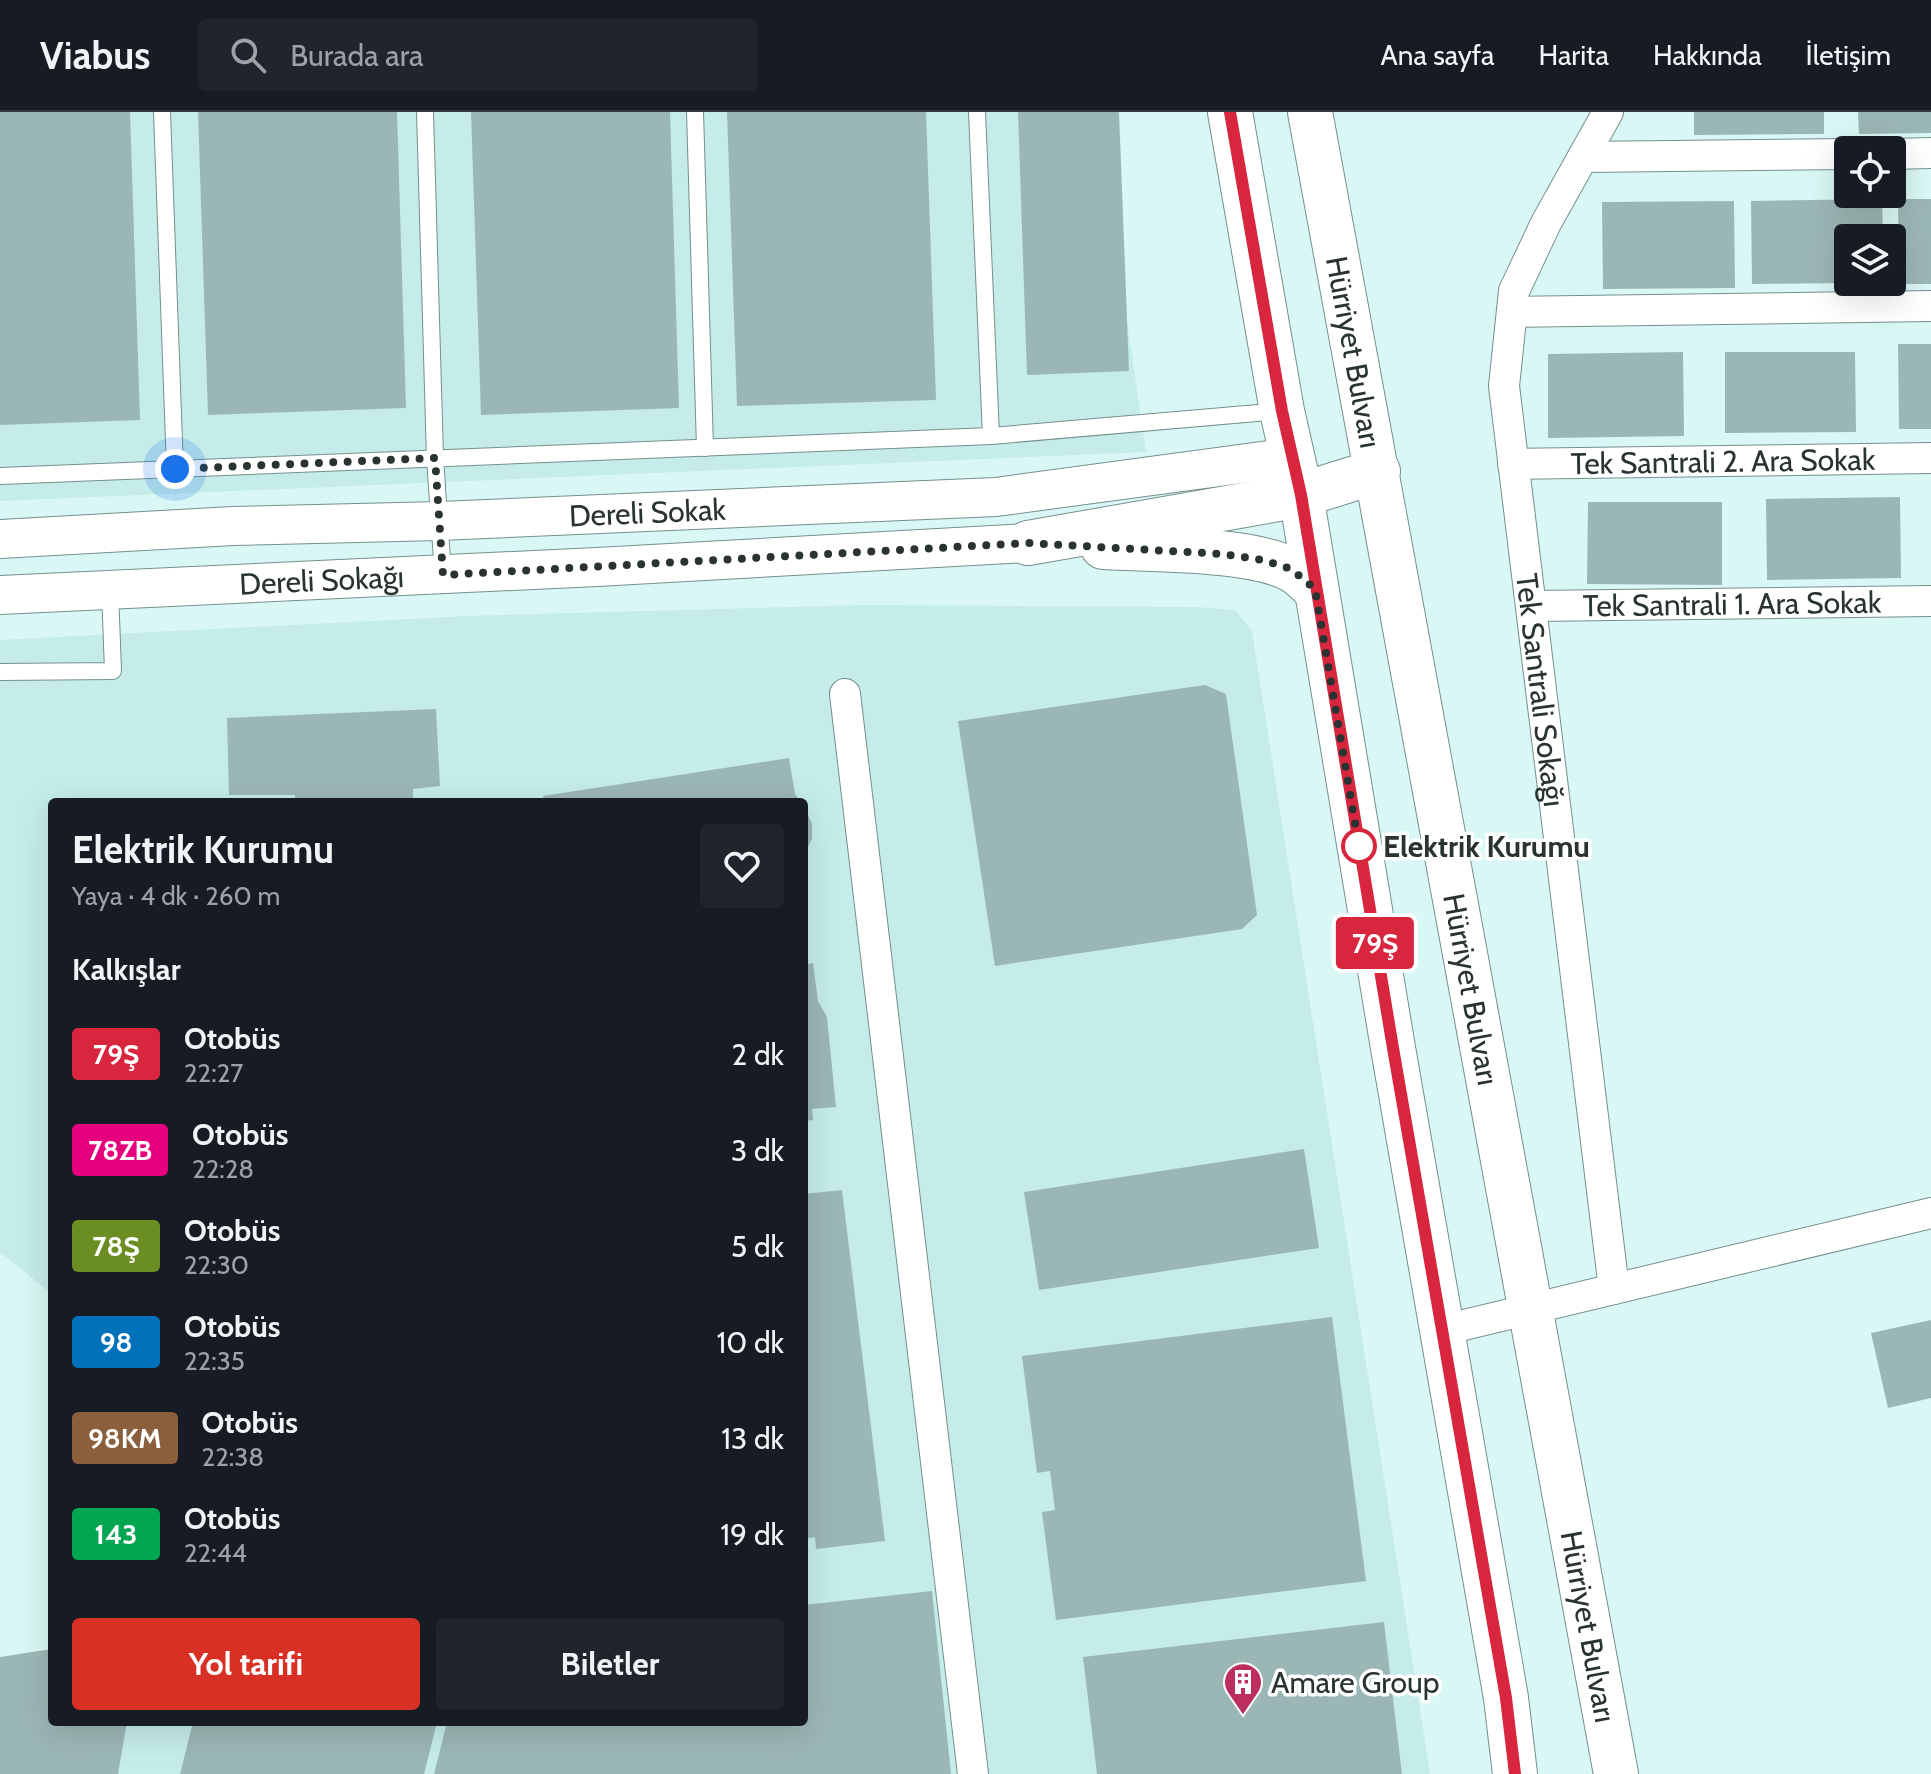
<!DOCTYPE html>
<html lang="tr">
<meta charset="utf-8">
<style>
:root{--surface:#171b24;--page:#20242c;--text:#f1f3f6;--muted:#9ea1a6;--line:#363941;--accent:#d93025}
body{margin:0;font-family:Cabin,sans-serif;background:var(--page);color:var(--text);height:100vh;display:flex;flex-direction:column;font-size:30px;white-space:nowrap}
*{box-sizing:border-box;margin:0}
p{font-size:26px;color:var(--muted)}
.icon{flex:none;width:44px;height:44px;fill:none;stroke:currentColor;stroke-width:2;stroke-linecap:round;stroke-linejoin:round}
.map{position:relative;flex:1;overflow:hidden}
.side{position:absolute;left:48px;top:686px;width:760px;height:928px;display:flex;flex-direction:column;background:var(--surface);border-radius:8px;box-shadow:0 8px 32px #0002}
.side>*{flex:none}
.badge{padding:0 16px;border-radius:6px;font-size:28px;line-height:52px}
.tools{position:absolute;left:1834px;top:24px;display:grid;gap:16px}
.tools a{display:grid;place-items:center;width:72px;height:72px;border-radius:8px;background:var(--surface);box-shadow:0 8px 32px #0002;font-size:40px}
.you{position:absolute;width:40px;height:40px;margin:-20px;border:6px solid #fff;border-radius:50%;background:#1a73e8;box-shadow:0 0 0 12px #1a73e833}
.map>.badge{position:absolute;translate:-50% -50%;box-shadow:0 0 0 4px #fff}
h2{padding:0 24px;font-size:30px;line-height:72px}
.round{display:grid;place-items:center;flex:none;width:84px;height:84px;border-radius:8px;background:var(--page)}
.overview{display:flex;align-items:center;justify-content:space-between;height:136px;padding:0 24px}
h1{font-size:38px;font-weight:700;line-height:60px}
.action{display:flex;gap:16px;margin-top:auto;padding:16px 24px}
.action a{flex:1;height:92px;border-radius:8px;background:var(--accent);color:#fff;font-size:32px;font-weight:700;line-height:92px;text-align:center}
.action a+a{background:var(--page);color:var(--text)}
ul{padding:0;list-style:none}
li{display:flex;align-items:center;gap:24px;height:96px;padding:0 24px}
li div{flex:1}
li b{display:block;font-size:30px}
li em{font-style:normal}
li .badge{min-width:88px;font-weight:700;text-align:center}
header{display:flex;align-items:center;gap:48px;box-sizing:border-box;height:112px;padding:0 40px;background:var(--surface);border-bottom:2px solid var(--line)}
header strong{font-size:38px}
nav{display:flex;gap:44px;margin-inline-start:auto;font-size:28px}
.search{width:560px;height:72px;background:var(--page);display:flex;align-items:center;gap:20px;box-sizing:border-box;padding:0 28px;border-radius:8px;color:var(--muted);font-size:30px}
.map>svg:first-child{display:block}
</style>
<header>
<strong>Viabus</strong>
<div class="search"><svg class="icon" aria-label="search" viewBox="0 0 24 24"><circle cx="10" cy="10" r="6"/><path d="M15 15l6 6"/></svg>Burada ara</div>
<nav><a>Ana sayfa</a><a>Harita</a><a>Hakkında</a><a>İletişim</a></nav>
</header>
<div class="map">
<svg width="1931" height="1662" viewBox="0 0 1931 1662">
<rect width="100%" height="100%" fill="#d9f7f4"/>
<g fill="#c5ece9">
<polygon points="0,0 1096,0 1146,340 0,389"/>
<polygon points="864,493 1196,495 1235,498 1252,519 1430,1662 0,1662 0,1578 52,1610 804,1610 804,690 52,690 52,1182 0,1140 0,528 467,504"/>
</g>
<g fill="#9bb7b5">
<polygon points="0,0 130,0 140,308 0,313"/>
<polygon points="198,0 397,0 406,296 208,303"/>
<polygon points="471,0 670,0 679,296 481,303"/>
<polygon points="727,0 926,0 936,288 737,294"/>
<polygon points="1018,0 1119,0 1129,259 1027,263"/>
<polygon points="1694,0 1824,0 1824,22 1694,23"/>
<polygon points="1858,0 1931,0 1931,21 1859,22"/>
<polygon points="1882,87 1883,126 1848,126 1848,171 1752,172 1751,89"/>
<polygon points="1898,87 1931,87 1931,172 1899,172"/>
<polygon points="1734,89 1735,176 1603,177 1602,90"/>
<polygon points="1898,232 1931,232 1931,317 1899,317"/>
<polygon points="1683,240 1684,324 1548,326 1548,242"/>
<polygon points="1725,240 1855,240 1856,320 1725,321"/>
<polygon points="1900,385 1901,466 1767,468 1766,387"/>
<polygon points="1588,390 1722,390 1722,473 1587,472"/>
<polygon points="1205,573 1226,582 1257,803 1242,817 995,854 958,609"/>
<polygon points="436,597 440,674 413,677 413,690 295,690 295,683 229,683 227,606"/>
<polygon points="789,646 795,682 801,690 544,690 543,684"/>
<polygon points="804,693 812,712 812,726 804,744"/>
<polygon points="813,851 818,889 827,905 836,995 812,997 813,1008 804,1009 804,853"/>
<polygon points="1304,1037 1319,1136 1039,1178 1024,1080"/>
<polygon points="842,1078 885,1429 816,1437 815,1425 804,1427 804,1082"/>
<polygon points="1332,1205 1366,1469 1056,1508 1042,1400 1055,1398 1050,1359 1037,1361 1022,1244"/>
<polygon points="1931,1208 1931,1286 1888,1296 1871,1221"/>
<polygon points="932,1479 951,1662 434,1662 447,1610 804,1610 804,1493"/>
<polygon points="1384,1510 1402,1662 1097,1662 1083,1545"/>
<polygon points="52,1537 52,1610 127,1610 118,1662 0,1662 0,1545"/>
<polygon points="193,1610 437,1610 424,1662 180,1662"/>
</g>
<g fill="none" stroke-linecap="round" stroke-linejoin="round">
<g stroke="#75908e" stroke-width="18">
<g id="service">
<polyline points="162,0 175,357"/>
<polyline points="425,0 435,346 443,462"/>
<polyline points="695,0 705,336"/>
<polyline points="977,0 991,324"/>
<polyline points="0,364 991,324 1281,299"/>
<polyline points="0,560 113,559 110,478"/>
</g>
</g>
<g stroke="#75908e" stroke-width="32">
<g id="minor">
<path id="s1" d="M 1608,0 L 1546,111 L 1514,179 L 1504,274 L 1614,1177"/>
<polyline points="1892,42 1931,41"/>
<polyline points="1583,45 1848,42"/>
<polyline points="1512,200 1931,194"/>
<path id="s2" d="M 1513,352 L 1931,346"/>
<path id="s3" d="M 1532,494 L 1931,489"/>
<polyline points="845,582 973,1662"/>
<polyline points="1443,1218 1931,1101"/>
</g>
</g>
<g stroke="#75908e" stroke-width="40">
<g id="tertiary">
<path id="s4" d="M 0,427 L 233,414 L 440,409 L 996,385 L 1292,345"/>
<path id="s5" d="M 0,483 L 597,455 L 1028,431"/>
</g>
</g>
<g stroke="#75908e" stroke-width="46">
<g id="primary">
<polyline points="1230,0 1282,299 1301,383 1393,936 1506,1586 1515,1662"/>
<path id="s6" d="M 1310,0 L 1616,1662"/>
<polyline points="1028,431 1301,383 1378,359"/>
<path d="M 1103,435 C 1152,438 1248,436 1290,457 C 1299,461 1307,470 1315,477"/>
</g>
</g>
<use href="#service" stroke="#fff" stroke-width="16"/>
<use href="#minor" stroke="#fff" stroke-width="30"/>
<use href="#tertiary" stroke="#fff" stroke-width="38"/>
<use href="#primary" stroke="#fff" stroke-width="44"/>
</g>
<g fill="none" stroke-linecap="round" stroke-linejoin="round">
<g stroke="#fff" stroke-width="18">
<polyline id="line" points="1230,0 1282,299 1301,383 1393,936 1506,1586 1515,1662"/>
</g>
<use href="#line" stroke="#d7263d" stroke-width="12"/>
<polyline stroke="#283332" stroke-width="8" stroke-dasharray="0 14.4" points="175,357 435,346 443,463 1028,431 1222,442 1263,448 1291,457 1315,477 1359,734"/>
</g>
<defs>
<g id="building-pin" transform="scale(2)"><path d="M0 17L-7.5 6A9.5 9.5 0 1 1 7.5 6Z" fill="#bb2e5f" stroke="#fff"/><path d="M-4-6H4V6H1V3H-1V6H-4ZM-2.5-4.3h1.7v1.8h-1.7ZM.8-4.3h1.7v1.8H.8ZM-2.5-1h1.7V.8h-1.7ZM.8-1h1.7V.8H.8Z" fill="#fff"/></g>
</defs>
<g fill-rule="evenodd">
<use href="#building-pin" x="1243" y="1570"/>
</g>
<circle fill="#fff" stroke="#d7263d" stroke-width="4" cx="1359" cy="734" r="16"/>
<g text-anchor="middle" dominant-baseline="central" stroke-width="7" stroke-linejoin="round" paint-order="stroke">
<g font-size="30" fill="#283332" stroke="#fff">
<text stroke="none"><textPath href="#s6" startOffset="244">Hürriyet Bulvarı</textPath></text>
<text stroke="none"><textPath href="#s2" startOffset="210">Tek Santrali 2. Ara Sokak</textPath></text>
<text stroke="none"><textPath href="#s4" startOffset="648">Dereli Sokak</textPath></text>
<text stroke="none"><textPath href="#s5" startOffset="322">Dereli Sokağı</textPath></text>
<text stroke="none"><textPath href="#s3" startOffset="200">Tek Santrali 1. Ara Sokak</textPath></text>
<text stroke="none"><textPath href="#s1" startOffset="604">Tek Santrali Sokağı</textPath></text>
<text stroke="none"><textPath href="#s6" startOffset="892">Hürriyet Bulvarı</textPath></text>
<text stroke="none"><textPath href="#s6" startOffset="1540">Hürriyet Bulvarı</textPath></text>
</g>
<g font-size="30" font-weight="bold" fill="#283332" stroke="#fff" text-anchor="start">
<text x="1383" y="734">Elektrik Kurumu</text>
</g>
<g font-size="30" fill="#283332" stroke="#fff" text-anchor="start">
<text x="1271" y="1570">Amare Group</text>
</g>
</g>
</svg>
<div class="tools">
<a><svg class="icon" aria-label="locate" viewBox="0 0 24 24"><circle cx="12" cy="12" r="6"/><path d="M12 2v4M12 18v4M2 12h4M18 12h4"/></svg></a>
<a><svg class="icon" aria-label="layers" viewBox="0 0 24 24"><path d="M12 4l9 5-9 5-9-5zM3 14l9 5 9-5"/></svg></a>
</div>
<div class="you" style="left:175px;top:357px"></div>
<b class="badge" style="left:1375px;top:831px;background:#d7263d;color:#fff">79Ş</b>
<section class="side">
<div class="overview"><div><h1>Elektrik Kurumu</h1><p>Yaya · 4 dk · 260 m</p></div><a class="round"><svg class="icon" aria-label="heart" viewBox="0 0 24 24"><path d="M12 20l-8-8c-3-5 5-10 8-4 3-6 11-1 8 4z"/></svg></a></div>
<h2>Kalkışlar</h2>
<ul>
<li><span class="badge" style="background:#d7263d;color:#fff">79Ş</span><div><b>Otobüs</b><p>22:27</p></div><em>2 dk</em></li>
<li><span class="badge" style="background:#e6007e;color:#fff">78ZB</span><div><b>Otobüs</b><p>22:28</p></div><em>3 dk</em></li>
<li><span class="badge" style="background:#6b8e23;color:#fff">78Ş</span><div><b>Otobüs</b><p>22:30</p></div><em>5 dk</em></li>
<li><span class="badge" style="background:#0072bc;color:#fff">98</span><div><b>Otobüs</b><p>22:35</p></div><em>10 dk</em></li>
<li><span class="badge" style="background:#8b5e3c;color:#fff">98KM</span><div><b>Otobüs</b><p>22:38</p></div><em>13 dk</em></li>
<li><span class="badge" style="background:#00a651;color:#fff">143</span><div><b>Otobüs</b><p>22:44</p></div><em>19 dk</em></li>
</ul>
<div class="action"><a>Yol tarifi</a><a>Biletler</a></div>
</section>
</div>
